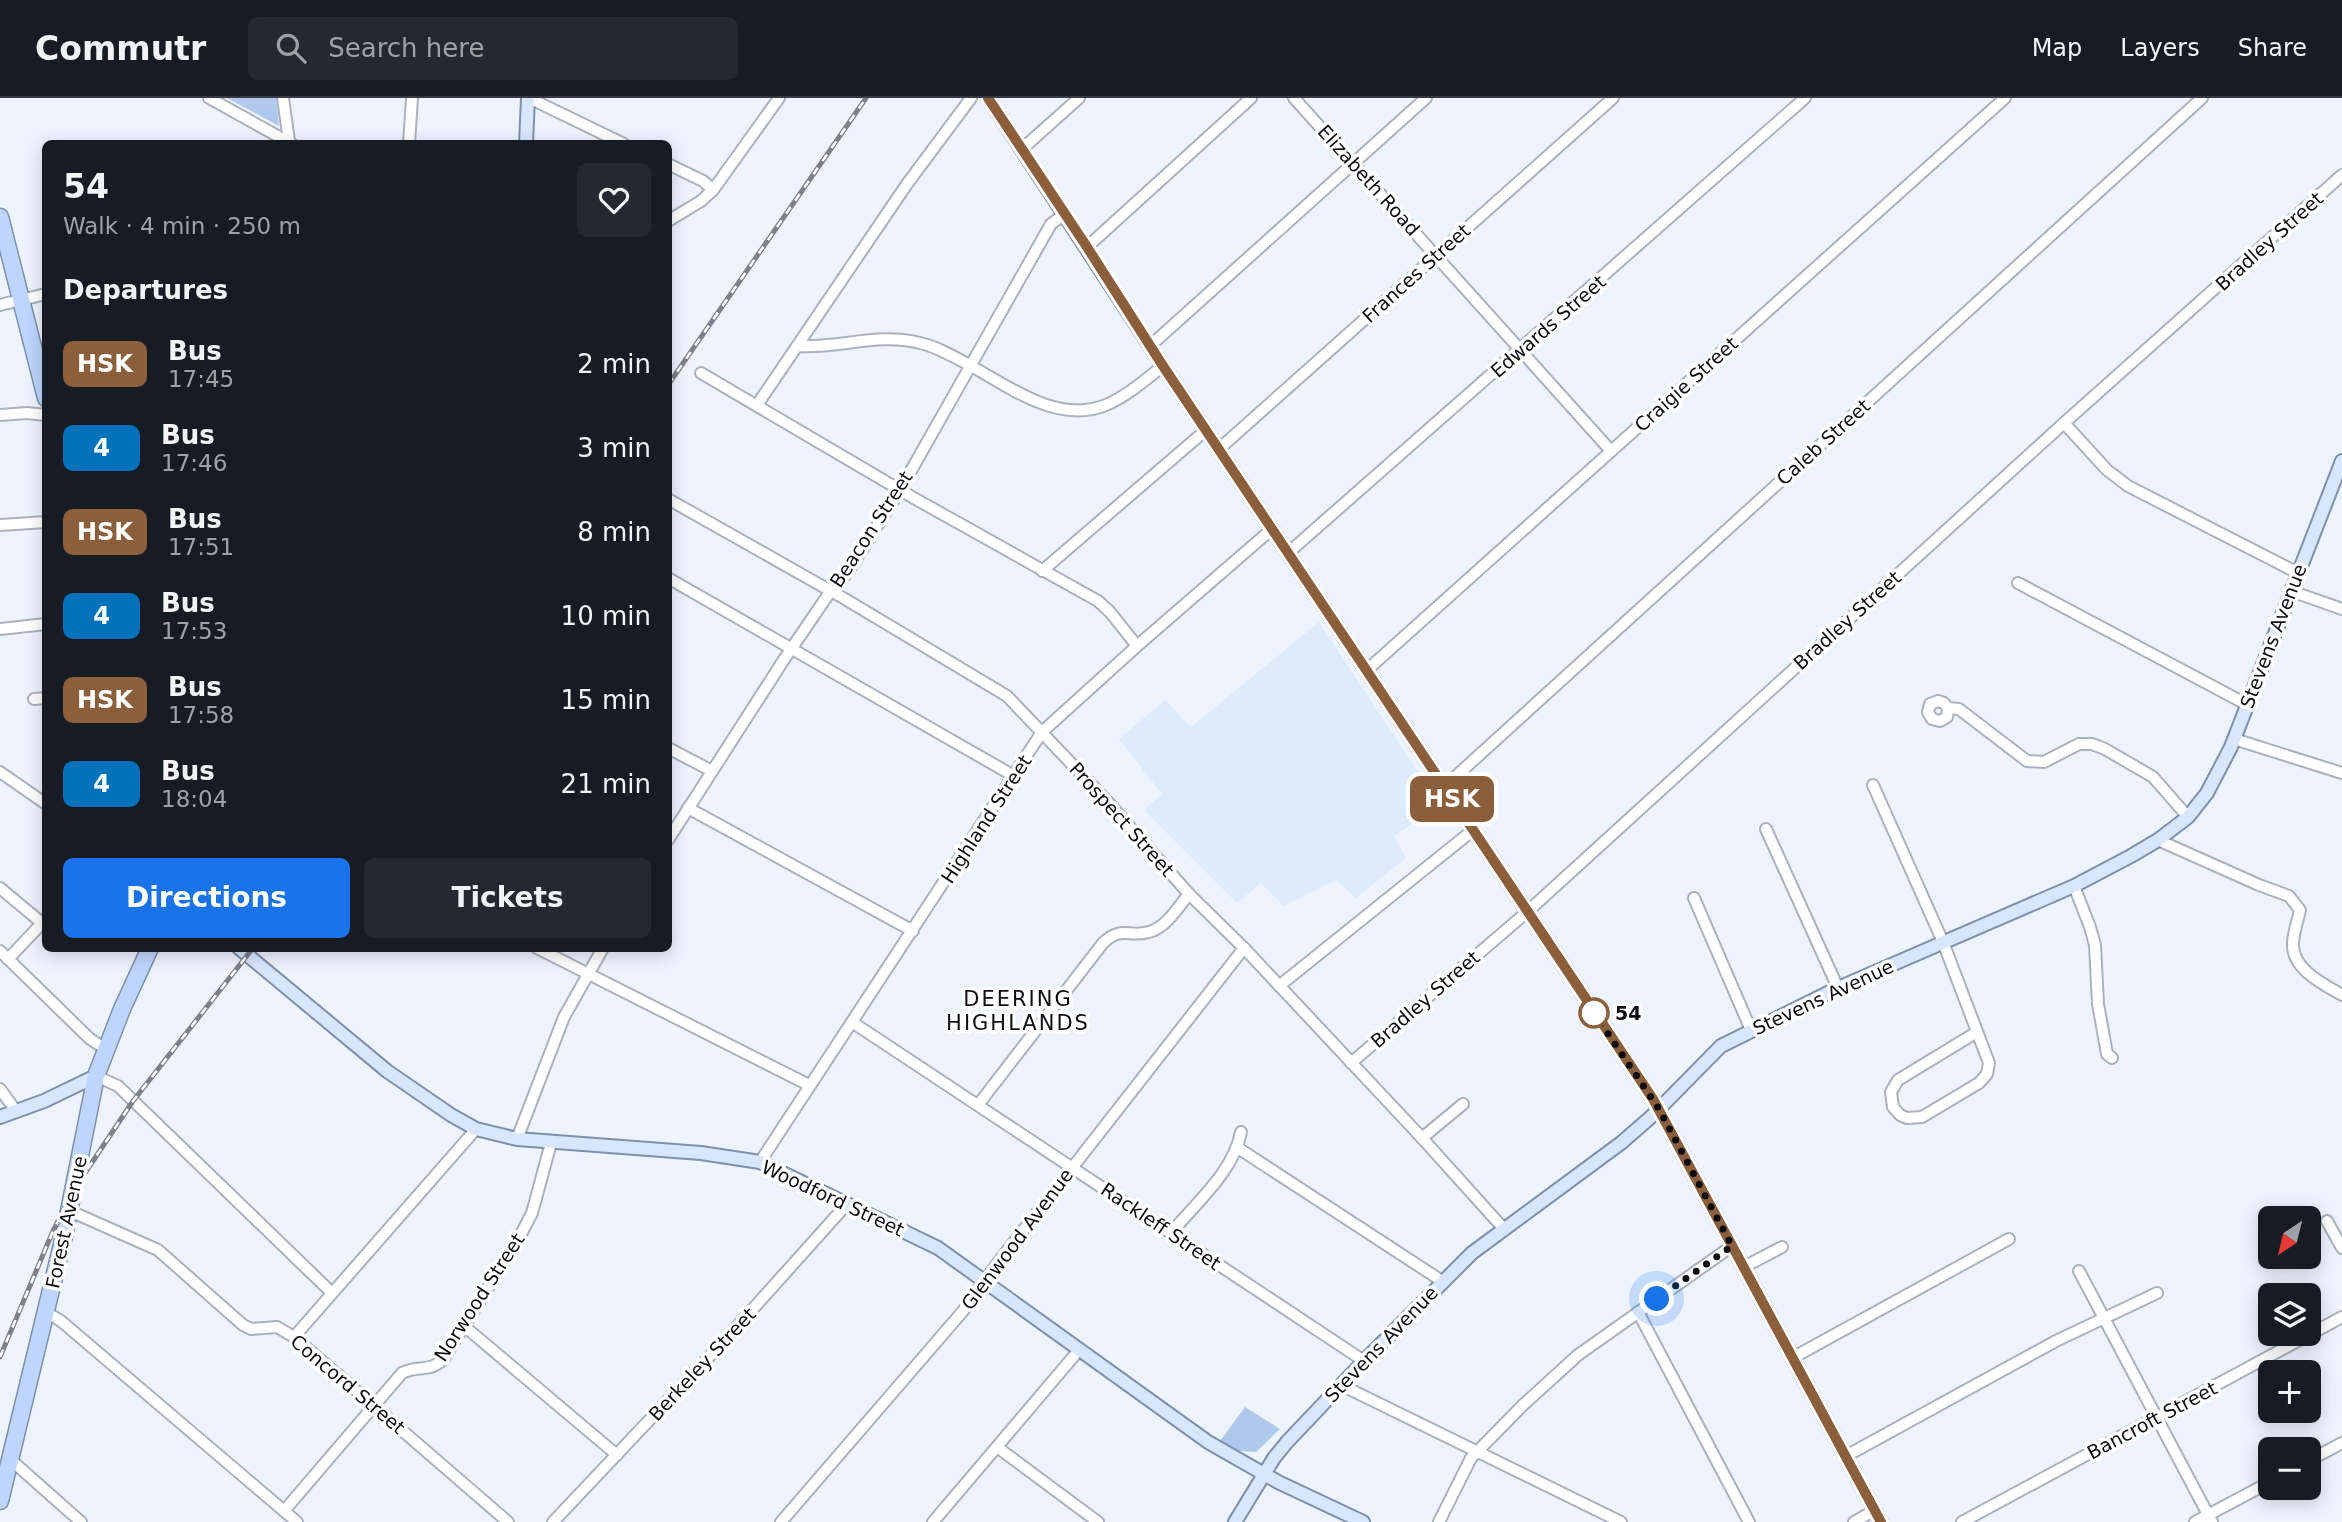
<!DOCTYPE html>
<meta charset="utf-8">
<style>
:root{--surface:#171b24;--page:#242831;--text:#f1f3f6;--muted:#9ea1a6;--line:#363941;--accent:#1a73e8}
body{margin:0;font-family:"DejaVu Sans",sans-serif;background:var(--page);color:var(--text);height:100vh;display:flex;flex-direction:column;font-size:26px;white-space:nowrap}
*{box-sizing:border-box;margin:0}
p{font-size:23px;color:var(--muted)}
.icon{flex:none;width:38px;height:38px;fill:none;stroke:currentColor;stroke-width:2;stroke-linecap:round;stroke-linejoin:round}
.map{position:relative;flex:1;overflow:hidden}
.details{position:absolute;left:42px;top:42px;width:630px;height:812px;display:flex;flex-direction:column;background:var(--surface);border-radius:10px;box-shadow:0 4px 18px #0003}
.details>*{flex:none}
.badge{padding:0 14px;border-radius:10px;font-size:24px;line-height:46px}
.needle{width:46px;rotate:215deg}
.controls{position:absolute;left:2258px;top:1108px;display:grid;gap:14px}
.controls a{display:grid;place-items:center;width:63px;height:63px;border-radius:10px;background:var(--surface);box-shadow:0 4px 18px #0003;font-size:35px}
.you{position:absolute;width:35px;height:35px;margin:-18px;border:5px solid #fff;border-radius:50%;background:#1a73e8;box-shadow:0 0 0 10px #1a73e833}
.map>.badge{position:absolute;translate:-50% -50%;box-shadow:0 0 0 4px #fff}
h2{padding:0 21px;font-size:26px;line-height:63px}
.round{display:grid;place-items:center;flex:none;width:74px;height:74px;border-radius:10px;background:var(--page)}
.summary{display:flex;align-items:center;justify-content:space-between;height:119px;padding:0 21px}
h1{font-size:33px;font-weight:800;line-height:52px}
.cta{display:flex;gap:14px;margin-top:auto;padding:14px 21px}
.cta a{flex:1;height:80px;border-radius:10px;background:var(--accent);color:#fff;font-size:28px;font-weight:800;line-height:80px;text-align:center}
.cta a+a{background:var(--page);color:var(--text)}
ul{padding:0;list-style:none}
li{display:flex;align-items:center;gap:21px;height:84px;padding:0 21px}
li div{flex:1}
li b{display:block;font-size:26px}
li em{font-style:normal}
li .badge{min-width:77px;font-weight:700;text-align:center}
header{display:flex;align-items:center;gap:42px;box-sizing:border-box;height:98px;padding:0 35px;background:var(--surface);border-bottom:2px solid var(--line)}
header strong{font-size:33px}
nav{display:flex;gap:38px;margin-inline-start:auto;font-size:24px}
.search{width:490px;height:63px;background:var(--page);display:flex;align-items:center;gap:18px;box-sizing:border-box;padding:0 24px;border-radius:10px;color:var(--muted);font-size:26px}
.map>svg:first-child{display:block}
</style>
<header>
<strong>Commutr</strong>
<div class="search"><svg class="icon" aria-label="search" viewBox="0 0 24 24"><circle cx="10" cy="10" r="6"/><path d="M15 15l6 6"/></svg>Search here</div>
<nav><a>Map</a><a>Layers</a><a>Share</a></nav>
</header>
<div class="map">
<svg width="2342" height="1424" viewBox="0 0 2342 1424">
<rect width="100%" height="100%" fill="#eef4ff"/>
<polygon fill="#deeafd" points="1319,524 1440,707 1394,738 1406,760 1356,800 1336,782 1284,808 1261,785 1237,805 1144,712 1162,696 1119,641 1165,602 1191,629"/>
<g fill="#b0c7ee">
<polygon points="227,0 276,0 279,28"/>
<polygon points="1245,1309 1280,1331 1256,1354 1240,1353 1220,1343"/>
</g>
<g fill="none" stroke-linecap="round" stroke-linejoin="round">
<g stroke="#abb2be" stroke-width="14">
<g id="minor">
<polyline points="209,0 292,46"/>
<polyline points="283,0 289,43"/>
<polyline points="529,0 624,46"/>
<polyline points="1294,0 1611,353"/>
<polyline points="409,46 412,0"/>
<polyline points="1022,51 1079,0"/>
<polyline points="668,66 703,83 713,92"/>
<polyline points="668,123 701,103 713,92 779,0"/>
<polyline points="1087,149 1251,0"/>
<polyline points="0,207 46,196"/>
<path d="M 798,248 C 839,251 878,234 920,245 C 938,249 956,260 973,269 C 1012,291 1059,326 1106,307 C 1127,298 1145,282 1163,268"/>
<polyline points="1150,248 1426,0"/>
<polyline points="701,275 912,399 1098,503 1110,514 1137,548"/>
<polyline points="757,307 907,86 971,0"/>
<polyline points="0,317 27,315 46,317"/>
<polyline points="2064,325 2107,372 2128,388 2298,475"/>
<polyline points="1219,351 1613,0"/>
<polyline points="668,401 845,501 1007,598 1107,703 1189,796 1244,850 1422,1040 1504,1131"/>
<polyline points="0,427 46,424"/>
<polyline points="1288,455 1805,0"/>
<polyline points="1042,473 1206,332"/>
<polyline points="668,480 1014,678"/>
<polyline points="2018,485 2246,606"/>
<polyline points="2291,493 2342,511"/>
<polyline points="0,531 46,526"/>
<polyline points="1367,572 2005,0"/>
<polyline points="34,601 46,600"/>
<polyline points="1948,610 1947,619 1940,623 1932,621 1928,614 1930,606 1938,603 1944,605 1948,610 1959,611 2027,663 2044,664 2079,646 2092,646 2105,651 2153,679 2188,719"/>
<polyline points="2234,641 2342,675"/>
<polyline points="668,650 712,673"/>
<polyline points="0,674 46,706"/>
<polyline points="1873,687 1943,844 1989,965 1987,976 1979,985 1922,1019 1907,1020 1900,1017 1893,1009 1891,994 1898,982 1977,934"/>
<polyline points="1444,689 2202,0"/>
<polyline points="688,710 913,833"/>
<polyline points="1766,731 1838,890"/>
<polyline points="668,742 783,563 830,494 847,475 900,392 1051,126 1065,116"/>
<path d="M 2158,742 L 2259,787 L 2289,798 L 2300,812 C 2298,822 2293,835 2293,846 C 2292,871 2323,886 2342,897"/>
<polyline points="2074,788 2090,829 2095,847 2098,906 2107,956 2112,960"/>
<polyline points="0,790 42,825"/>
<polyline points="1694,800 1751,932"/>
<polyline points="537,850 809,987"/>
<polyline points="0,853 90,941 106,951"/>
<polyline points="8,861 46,821"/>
<polyline points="1279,888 1472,733"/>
<polyline points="852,924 1364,1263"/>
<polyline points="1351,965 1527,814 2064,325 2342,77"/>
<polyline points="96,978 118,988 332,1195"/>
<polyline points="0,991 16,1013"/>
<path d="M 978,1007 L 1103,845 C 1122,827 1129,840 1149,834 C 1167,829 1178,809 1189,796"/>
<polyline points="1422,1040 1463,1006"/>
<polyline points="517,1041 564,919 603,850"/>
<polyline points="1238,1050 1442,1183"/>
<polyline points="760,1064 1042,634 1137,548 1272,431"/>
<polyline points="70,1113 158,1152 243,1227 251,1231 277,1229 294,1239 508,1424"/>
<polyline points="2327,1123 2342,1150"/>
<path d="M 1171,1135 C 1196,1105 1234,1073 1241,1034"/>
<polyline points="1744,1169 1782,1149"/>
<polyline points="2079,1173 2212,1424"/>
<polyline points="46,1214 61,1223 297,1424"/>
<polyline points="1638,1214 1749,1424"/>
<polyline points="464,1228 617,1357"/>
<polyline points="294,1239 476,1031"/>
<polyline points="1794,1259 2009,1141"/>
<polyline points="1341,1287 1621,1424"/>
<polyline points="997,1349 1098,1424"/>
<polyline points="1846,1358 2056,1243 2157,1195"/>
<polyline points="11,1362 81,1424"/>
<polyline points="2308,1363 2342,1345"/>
<path d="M 284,1413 L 402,1275 C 417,1267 432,1275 444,1260 L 519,1140 L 532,1115 L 551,1045"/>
<polyline points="553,1424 725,1242 847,1106"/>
<polyline points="781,1424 963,1213 993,1171 1244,850"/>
<polyline points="933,1424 1079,1252"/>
<polyline points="1439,1424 1471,1360 1523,1307 1578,1257 1732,1148"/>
<polyline points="1854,1424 1875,1412"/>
<polyline points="1962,1424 2342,1219"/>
<polyline points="2195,1424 2270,1384"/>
</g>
</g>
<g stroke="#7f90ab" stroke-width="16">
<g id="major">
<polyline points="988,0 1163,268 1653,1001 1881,1424"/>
<polyline points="526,46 528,0"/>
<polyline points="239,850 387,973 451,1017 476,1031 517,1041 701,1055 760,1064 938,1150 1208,1344 1278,1384 1363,1424"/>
<polyline points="0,1019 44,1003 96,978"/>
<polyline points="1235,1424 1274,1360 1287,1344 1364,1263 1472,1155 1621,1045 1652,1018 1721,948 1838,890 2074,788 2131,758 2158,742 2188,719 2207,695 2231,649 2342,363"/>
</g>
</g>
<g stroke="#7f90ab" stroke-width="19">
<g id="highway">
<polyline points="0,119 46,300"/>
<polyline points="0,1403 64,1138 96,978 122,911 150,850"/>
</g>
</g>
<use href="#minor" stroke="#fff" stroke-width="10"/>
<use href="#major" stroke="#d8e6fe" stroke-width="12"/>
<use href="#highway" stroke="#bed6fe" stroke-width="16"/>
<g stroke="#7d8188" stroke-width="5">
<g id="rail">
<polyline points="668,287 866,0"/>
<polyline points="0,1259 53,1133 75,1090 133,1003 253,850"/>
</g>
</g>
<use href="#rail" stroke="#fff" stroke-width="2.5" stroke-dasharray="8" stroke-linecap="butt"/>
</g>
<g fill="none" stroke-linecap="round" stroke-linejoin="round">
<g stroke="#fff" stroke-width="16">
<polyline id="line" points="988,0 1087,149 1163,268 1653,1001 1881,1424"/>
</g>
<use href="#line" stroke="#8b5e3c" stroke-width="10"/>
<polyline stroke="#0b0d11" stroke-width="7" stroke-dasharray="0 12.6" points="1594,915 1659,1011 1732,1148 1657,1201"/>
</g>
<circle fill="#fff" stroke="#8b5e3c" stroke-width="3.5" cx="1594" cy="915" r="14"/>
<g text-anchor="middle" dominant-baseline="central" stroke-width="7" stroke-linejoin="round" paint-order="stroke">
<g font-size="19" fill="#0b0d11" stroke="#fff">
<text transform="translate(1369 82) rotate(48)">Elizabeth Road</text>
<text transform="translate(2269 143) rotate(-42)">Bradley Street</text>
<text transform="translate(1416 175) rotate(-42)">Frances Street</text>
<text transform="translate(1548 228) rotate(-41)">Edwards Street</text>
<text transform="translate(1686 286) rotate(-42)">Craigie Street</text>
<text transform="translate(1823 344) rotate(-42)">Caleb Street</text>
<text transform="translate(871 431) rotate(-57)">Beacon Street</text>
<text transform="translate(1847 522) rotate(-42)">Bradley Street</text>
<text transform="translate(2273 538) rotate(-69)">Stevens Avenue</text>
<text transform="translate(986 721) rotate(-57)">Highland Street</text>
<text transform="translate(1122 721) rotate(48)">Prospect Street</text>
<text transform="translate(1823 899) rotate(-25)">Stevens Avenue</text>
<text transform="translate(1425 901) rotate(-41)">Bradley Street</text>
<text transform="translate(833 1100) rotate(25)">Woodford Street</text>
<text transform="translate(66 1124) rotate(-78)">Forest Avenue</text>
<text transform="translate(1161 1128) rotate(34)">Rackleff Street</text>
<text transform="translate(1017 1141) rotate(-53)">Glenwood Avenue</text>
<text transform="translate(479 1199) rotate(-57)">Norwood Street</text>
<text transform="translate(1381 1246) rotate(-46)">Stevens Avenue</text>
<text transform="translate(702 1266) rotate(-47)">Berkeley Street</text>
<text transform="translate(348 1286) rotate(40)">Concord Street</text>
<text transform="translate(2152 1322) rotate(-28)">Bancroft Street</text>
</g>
<g font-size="19" font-weight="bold" fill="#0b0d11" stroke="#fff" text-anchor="start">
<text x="1615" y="915">54</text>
</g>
<g font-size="21" letter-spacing="2" fill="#0b0d11" stroke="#fff">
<text x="1018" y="901">DEERING<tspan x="1018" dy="24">HIGHLANDS</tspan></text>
</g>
</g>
</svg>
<div class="controls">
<a><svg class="needle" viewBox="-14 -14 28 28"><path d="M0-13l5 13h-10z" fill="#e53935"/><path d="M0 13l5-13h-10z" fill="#9ea1a6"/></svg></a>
<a><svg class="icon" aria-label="layers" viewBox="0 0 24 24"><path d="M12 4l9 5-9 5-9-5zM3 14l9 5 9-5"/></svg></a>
<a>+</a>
<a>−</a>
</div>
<div class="you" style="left:1657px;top:1201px"></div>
<b class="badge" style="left:1452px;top:701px;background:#8b5e3c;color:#fff">HSK</b>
<section class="details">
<div class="summary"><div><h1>54</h1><p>Walk · 4 min · 250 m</p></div><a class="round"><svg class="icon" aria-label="heart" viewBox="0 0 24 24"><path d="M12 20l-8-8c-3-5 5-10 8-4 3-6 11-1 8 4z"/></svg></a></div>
<h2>Departures</h2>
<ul>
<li><span class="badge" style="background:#8b5e3c;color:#fff">HSK</span><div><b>Bus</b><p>17:45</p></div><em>2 min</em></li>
<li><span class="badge" style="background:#0072bc;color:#fff">4</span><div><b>Bus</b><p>17:46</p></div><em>3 min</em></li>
<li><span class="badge" style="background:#8b5e3c;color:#fff">HSK</span><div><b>Bus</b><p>17:51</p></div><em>8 min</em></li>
<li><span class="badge" style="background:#0072bc;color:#fff">4</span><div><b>Bus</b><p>17:53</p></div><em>10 min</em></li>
<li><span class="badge" style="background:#8b5e3c;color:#fff">HSK</span><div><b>Bus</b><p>17:58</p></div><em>15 min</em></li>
<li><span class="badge" style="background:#0072bc;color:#fff">4</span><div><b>Bus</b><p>18:04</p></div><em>21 min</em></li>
</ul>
<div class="cta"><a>Directions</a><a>Tickets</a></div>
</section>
</div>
